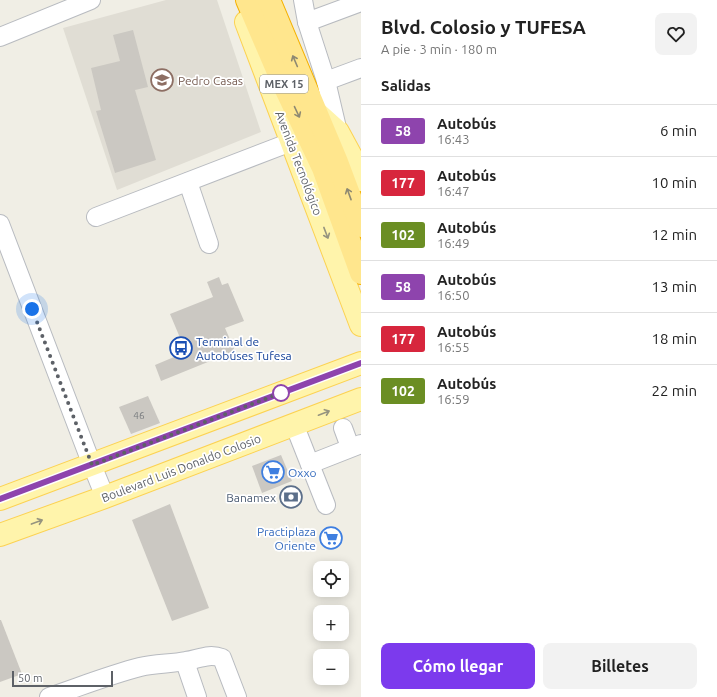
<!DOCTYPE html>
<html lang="es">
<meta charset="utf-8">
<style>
:root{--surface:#fff;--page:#f2f2f2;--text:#222;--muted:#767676;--line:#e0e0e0;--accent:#7c3aed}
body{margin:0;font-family:Ubuntu,sans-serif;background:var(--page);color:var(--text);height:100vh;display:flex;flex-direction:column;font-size:15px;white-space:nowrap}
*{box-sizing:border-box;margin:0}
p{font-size:13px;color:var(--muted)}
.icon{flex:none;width:22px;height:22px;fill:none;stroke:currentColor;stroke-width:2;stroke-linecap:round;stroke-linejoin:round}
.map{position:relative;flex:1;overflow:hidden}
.details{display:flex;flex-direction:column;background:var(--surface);width:356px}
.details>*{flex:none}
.badge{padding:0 8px;border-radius:3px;font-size:14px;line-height:26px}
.fabs{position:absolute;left:313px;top:561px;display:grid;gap:8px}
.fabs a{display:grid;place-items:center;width:36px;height:36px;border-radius:8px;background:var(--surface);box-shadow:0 2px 10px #0003;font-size:20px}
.scale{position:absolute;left:12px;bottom:10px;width:101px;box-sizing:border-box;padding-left:4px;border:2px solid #5d6167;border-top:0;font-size:11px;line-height:14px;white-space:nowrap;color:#5d6167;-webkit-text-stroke:3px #fff;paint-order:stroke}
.you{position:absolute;width:20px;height:20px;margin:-10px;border:3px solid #fff;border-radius:50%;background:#1a73e8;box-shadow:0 0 0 6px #1a73e833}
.map>.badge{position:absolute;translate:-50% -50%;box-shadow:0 0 0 2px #fff}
h2{padding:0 20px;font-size:15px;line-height:36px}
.round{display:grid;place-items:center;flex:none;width:42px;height:42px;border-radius:8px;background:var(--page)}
.headline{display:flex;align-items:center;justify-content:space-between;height:68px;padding:0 20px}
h1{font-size:19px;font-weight:700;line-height:30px}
.primary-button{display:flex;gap:8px;margin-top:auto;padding:8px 20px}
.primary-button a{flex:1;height:46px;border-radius:8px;background:var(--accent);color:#fff;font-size:16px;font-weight:700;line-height:46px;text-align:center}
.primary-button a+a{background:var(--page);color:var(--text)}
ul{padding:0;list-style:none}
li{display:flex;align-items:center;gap:12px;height:52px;padding:0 20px;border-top:1px solid var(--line)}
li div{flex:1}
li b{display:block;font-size:15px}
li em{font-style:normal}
li .badge{min-width:44px;font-weight:700;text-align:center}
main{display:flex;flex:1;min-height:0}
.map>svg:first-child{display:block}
</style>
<main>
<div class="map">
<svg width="361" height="697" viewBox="0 0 361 697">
<rect width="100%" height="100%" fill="#f0eee5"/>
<polygon fill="#e0ddd4" points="166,0 217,0 261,132 117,190 63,28"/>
<g fill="#cbc8c2">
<polygon points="133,30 148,87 135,90 156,160 115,173 96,111 101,110 91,68 120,61 113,35"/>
<polygon points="219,277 222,285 228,283 244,321 225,328 235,351 161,381 155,365 186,352 170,314 213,297 207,282"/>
<polygon points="148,396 160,423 131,434 119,407"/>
<polygon points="281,455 292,481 262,493 252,466"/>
<polygon points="170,504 209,608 172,621 132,520"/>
<polygon points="0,620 1,620 22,674 0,682"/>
</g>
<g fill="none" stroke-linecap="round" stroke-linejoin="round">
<g stroke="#b8bbc0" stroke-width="20">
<g id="minor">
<polyline points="303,0 307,22 326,81 338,132"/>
<polyline points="307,22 361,2"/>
<polyline points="0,37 91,0"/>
<polyline points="326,81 361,68"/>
<polyline points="188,182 209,244"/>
<polyline points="96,217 291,142"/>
<polyline points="0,224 92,465 105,497"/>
<polyline points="294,424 326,505"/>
<polyline points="343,428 350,447"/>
<polyline points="310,464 361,444"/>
<polyline points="185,662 197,697"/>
<path d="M 49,697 C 79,687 109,675 140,667 C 155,663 171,664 186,661 C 199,659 209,653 222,658 L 237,697"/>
</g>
</g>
<g stroke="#fcd252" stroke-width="24">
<g id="major">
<polyline points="246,22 361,325"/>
<polyline points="318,114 338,132 351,156 361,180"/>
<polyline points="0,499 361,363"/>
<polyline points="0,535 105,497 361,399"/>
</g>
</g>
<g stroke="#f5b100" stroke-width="24">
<g id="highway">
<polyline points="247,0 281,79 323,168 361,273"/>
<polyline points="269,0 337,162 361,226"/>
</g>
</g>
<use href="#minor" stroke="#fff" stroke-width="18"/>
<use href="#major" stroke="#fff4ab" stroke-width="22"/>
<use href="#highway" stroke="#ffe68d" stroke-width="22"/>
</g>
<defs><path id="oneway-shaft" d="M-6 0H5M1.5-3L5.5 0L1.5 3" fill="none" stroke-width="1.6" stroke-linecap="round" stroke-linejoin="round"/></defs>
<g stroke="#8e8972">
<use href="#oneway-shaft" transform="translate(295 61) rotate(-113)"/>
<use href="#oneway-shaft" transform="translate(297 112) rotate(65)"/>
<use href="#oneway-shaft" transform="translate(349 194) rotate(-110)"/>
</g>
<g stroke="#96947f">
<use href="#oneway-shaft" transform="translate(326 233) rotate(69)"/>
<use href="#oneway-shaft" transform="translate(324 413) rotate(-21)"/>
<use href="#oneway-shaft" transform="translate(37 522) rotate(-20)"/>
</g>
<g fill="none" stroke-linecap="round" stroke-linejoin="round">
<g stroke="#fff" stroke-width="9">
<polyline id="line" points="0,499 361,363"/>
</g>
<use href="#line" stroke="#8e44ad" stroke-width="6"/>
<polyline stroke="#5d6167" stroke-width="4" stroke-dasharray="0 7.2" points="32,309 92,465 281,393"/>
</g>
<defs>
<g id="school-ring" transform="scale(1.15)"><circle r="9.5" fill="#fff" stroke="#8d6e63" stroke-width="1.5"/><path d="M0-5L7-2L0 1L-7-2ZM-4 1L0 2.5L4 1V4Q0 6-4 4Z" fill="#8d6e63"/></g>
<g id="bus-ring" transform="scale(1.15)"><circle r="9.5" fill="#fff" stroke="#1a4fb4" stroke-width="1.5"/><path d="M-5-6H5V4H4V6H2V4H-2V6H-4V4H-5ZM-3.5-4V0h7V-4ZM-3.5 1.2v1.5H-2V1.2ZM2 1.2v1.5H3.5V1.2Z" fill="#1a4fb4"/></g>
<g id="supermarket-ring" transform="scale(1.15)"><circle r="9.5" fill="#fff" stroke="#3f7fe0" stroke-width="1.5"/><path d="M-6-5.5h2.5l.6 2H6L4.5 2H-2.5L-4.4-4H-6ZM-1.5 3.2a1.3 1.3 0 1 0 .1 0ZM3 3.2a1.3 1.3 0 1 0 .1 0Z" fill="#3f7fe0"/></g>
<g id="bank-ring" transform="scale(1.15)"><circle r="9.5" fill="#fff" stroke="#5c6f8a" stroke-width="1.5"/><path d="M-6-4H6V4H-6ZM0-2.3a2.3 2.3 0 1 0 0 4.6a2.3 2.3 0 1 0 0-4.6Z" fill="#5c6f8a"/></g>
</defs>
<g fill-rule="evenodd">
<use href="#school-ring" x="162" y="80"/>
<use href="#bus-ring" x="181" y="348"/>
<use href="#supermarket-ring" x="273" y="472"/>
<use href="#bank-ring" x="291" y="497"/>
<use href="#supermarket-ring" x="331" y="538"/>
</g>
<circle fill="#fff" stroke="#8e44ad" stroke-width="2" cx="281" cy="393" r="8"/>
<g text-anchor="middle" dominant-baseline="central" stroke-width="3.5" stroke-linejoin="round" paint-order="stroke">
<g font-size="10" fill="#787b7e">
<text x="139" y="415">46</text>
</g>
<rect fill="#fff" stroke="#8e9095" stroke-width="1" x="260" y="75" width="48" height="18" rx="3"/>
<g font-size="11" font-weight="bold" fill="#5d6167">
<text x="284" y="84">MEX 15</text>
</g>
<g font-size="12" fill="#785e54" stroke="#fff" text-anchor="start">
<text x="178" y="80">Pedro Casas</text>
</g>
<g font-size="12" fill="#5d6167" stroke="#fff">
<text transform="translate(299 163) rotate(69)">Avenida Tecnológico</text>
<text transform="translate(181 468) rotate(-21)">Boulevard Luis Donaldo Colosio</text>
</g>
<g font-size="12" fill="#164399" stroke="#fff" text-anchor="start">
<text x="196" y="341">Terminal de<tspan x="196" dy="14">Autobúses Tufesa</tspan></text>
</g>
<g font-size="12" fill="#366cbe" stroke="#fff" text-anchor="start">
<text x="288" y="472">Oxxo</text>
<text x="316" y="531" text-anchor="end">Practiplaza<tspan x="316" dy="14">Oriente</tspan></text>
</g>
<g font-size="12" fill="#4e5e75" stroke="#fff" text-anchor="end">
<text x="276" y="497">Banamex</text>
</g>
</g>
</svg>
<div class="fabs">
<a><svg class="icon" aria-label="locate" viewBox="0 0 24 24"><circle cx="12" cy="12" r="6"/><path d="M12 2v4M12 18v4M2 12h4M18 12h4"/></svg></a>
<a>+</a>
<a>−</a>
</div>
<div class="scale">50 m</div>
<div class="you" style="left:32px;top:309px"></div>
</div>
<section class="details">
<div class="headline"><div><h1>Blvd. Colosio y TUFESA</h1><p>A pie · 3 min · 180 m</p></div><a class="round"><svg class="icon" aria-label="heart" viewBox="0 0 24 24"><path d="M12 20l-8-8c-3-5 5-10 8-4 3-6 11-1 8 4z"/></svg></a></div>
<h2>Salidas</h2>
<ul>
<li><span class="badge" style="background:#8e44ad;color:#fff">58</span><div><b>Autobús</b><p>16:43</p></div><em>6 min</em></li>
<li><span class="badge" style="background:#d7263d;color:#fff">177</span><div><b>Autobús</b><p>16:47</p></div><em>10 min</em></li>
<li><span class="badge" style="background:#6b8e23;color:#fff">102</span><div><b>Autobús</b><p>16:49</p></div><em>12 min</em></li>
<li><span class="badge" style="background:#8e44ad;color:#fff">58</span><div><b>Autobús</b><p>16:50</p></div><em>13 min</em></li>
<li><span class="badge" style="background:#d7263d;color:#fff">177</span><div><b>Autobús</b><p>16:55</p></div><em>18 min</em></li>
<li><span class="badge" style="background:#6b8e23;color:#fff">102</span><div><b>Autobús</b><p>16:59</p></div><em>22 min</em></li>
</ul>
<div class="primary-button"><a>Cómo llegar</a><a>Billetes</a></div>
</section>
</main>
